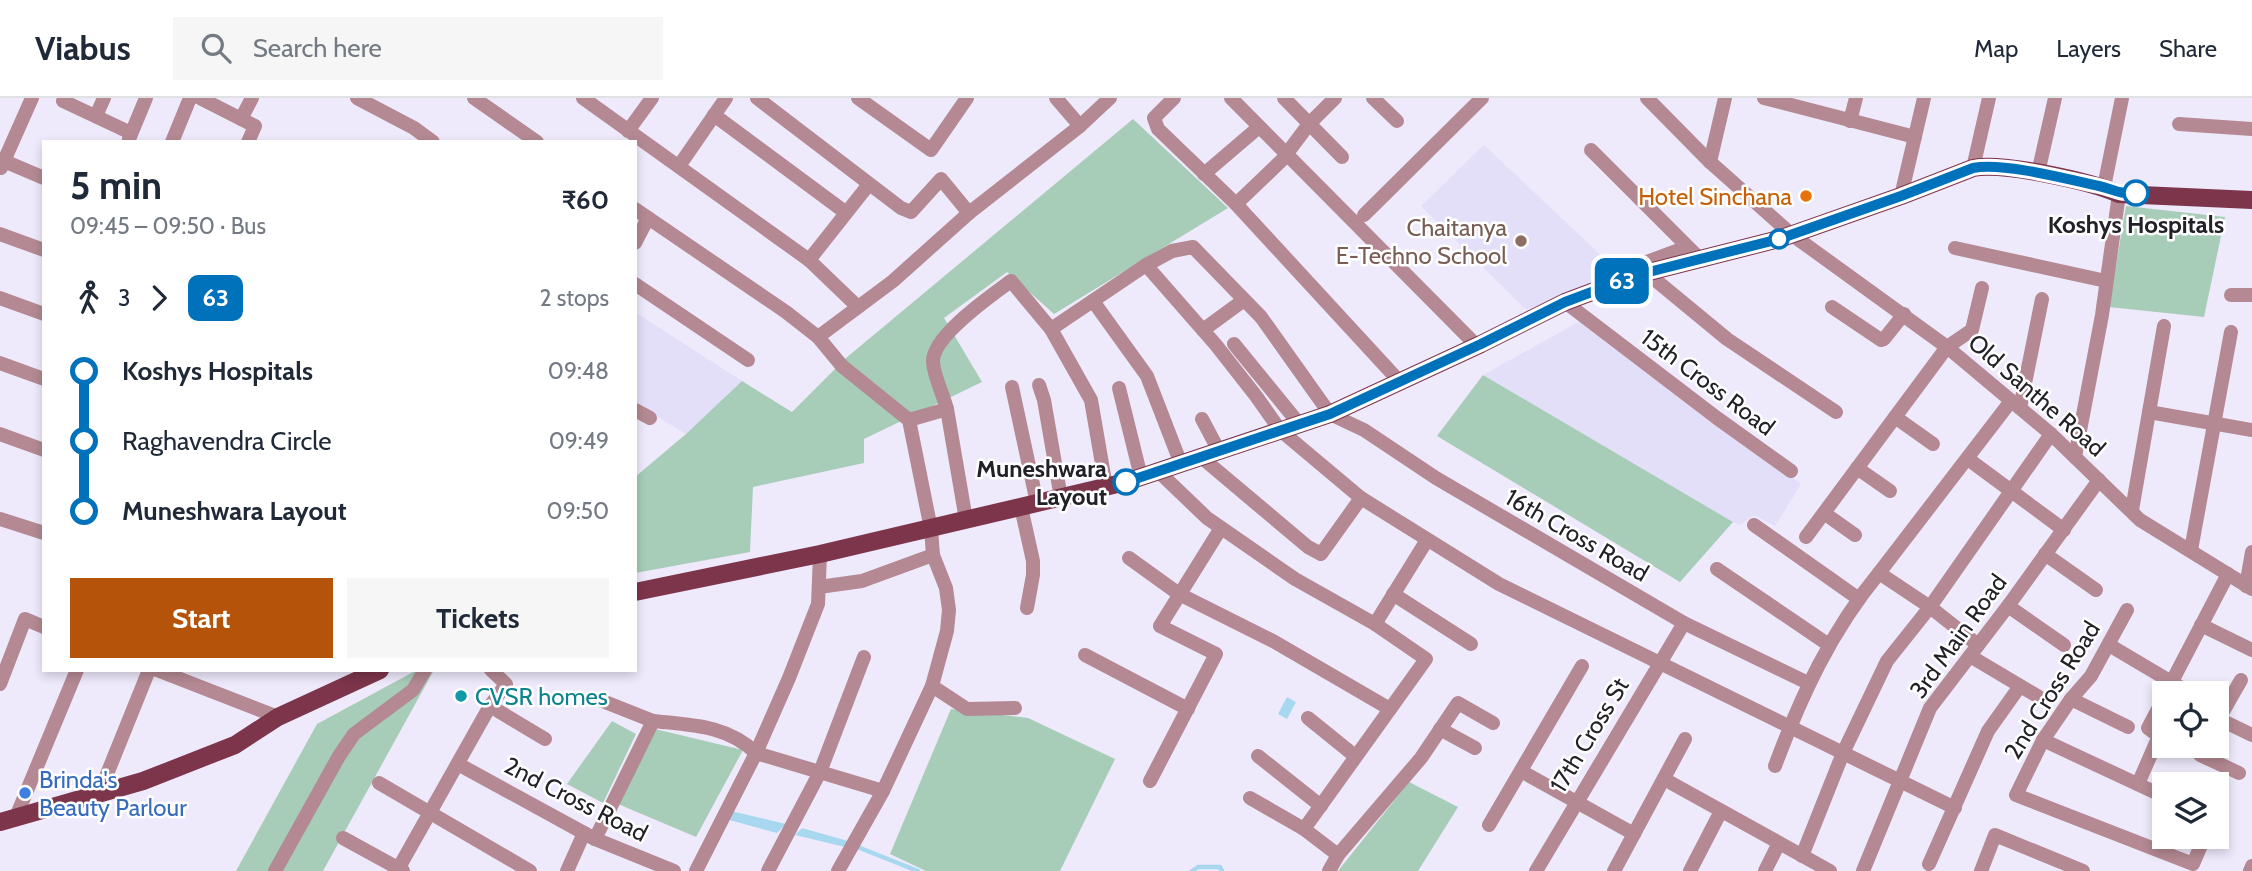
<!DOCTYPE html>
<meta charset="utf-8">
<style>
:root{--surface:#fff;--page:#f6f6f7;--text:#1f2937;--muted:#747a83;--line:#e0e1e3;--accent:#b45309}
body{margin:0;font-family:Cabin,sans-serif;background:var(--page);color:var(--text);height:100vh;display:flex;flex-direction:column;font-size:26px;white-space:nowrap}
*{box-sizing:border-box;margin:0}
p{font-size:23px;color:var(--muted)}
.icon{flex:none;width:38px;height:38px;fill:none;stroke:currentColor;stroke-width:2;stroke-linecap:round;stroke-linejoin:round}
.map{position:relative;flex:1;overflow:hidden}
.side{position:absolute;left:42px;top:42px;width:595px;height:532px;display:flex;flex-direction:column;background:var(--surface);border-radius:0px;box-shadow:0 4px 10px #0003}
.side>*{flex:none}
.badge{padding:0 14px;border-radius:10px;font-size:24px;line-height:46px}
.tools{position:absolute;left:2152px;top:583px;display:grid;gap:14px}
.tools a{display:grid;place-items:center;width:77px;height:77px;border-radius:0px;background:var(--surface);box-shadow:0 4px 10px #0003;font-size:35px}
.map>.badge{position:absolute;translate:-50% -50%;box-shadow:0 0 0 4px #fff}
.legs{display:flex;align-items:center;gap:10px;height:77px;padding:0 28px;font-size:23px}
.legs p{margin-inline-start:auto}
.summary{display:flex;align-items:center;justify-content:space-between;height:119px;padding:0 28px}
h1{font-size:38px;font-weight:700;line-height:52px}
.button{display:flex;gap:14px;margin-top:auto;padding:14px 28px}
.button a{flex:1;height:80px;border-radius:0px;background:var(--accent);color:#fff;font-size:28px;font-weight:700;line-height:80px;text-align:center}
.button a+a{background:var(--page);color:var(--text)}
ul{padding:0 28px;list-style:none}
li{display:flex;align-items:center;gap:24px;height:70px;font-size:26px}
li i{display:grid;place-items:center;width:10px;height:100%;margin:0 9px;background:currentColor}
li i::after{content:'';width:18px;height:18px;margin:-9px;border:5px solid;border-radius:50%;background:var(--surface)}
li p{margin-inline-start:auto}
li:first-child i{background:linear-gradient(#0000 50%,currentColor 0)}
li:last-child i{background:linear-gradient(currentColor 50%,#0000 0)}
header{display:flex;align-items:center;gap:42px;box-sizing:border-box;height:98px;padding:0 35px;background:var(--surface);border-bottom:2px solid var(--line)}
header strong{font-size:33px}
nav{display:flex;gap:38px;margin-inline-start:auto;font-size:24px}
.search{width:490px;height:63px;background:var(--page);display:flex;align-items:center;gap:18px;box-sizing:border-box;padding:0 24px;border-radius:0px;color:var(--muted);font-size:26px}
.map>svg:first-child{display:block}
</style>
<header>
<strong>Viabus</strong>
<div class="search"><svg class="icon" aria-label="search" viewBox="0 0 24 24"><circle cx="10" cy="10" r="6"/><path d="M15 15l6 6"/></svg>Search here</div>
<nav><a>Map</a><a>Layers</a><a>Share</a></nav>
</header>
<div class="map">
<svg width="2252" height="773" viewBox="0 0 2252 773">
<rect width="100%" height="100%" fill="#eeeafc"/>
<g fill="#e4dff8">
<polygon points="1484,47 1623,178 1526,212 1421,108"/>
<polygon points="635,214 742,283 686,336 635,305"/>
<polygon points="1580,223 1801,386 1775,428 1754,417 1740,427 1733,424 1483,277"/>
</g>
<g fill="#a7ccb8">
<polygon points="1133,21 1228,110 1054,216 1007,174 944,220 982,284 864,341 864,365 753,389 750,454 635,475 635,379 686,336 742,283 792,314 846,260"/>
<polygon points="2126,108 2225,119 2204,219 2109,209"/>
<polygon points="1483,277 1733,424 1680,484 1437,338"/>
<polygon points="417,572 434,572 323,773 236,773 317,626"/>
<polygon points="951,611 1028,620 1115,661 1060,773 926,773 890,756"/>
<polygon points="612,623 636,636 603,705 567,686"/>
<polygon points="655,631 743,652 696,739 618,706"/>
<polygon points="1409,684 1458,709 1418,773 1338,773"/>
</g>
<g fill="#a7d8f0">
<polygon points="1287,599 1296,604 1287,621 1278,616"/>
<polygon points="731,713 786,726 777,735 726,721"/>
<polygon points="802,730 848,743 845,749 795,737"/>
</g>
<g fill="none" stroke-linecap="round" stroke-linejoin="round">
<g stroke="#a7d8f0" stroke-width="4.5">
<polyline points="855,748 918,773"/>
<polyline points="1192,773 1198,769 1220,769 1222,773"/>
</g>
<g stroke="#b48993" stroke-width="14">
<polyline points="200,0 255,28 248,44"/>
<polyline points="357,0 414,30 433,44"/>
<polyline points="474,0 537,44"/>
<polyline points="583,0 809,162 858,209"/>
<polyline points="757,0 901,110 911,114 941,81 969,115"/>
<polyline points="858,0 931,52 967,0"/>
<polyline points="1056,0 1080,28"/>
<polyline points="1174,0 1154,20 1158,31 1236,106 1400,284"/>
<polyline points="1231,0 1477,248"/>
<polyline points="1284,0 1342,59"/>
<polyline points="1373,0 1397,23"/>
<polyline points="1647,0 1710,64 1791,136 1947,249 2051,336 2140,422 2252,491"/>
<polyline points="1764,0 1915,39"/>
<polyline points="63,3 131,35"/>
<polyline points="714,17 845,114"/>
<polyline points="96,18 104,0"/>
<polyline points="241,21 252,0"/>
<polyline points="1850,23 1856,0"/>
<polyline points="2179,26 2252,31"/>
<polyline points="628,33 652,0"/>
<polyline points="129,41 146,0"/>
<polyline points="172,44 190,0"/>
<polyline points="1591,52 1700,161"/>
<polyline points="0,61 4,63 32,0"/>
<polyline points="1710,64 1725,0"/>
<polyline points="679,68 726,0"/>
<polyline points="1,70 4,63 44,80"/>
<polyline points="1973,70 1989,0"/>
<polyline points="2038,75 2055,0"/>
<polyline points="1204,76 1259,29"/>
<polyline points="2104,89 2122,0"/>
<polyline points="1901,98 1924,0"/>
<polyline points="1236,106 1282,62 1309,26 1335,0"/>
<polyline points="635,111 786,214 818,239 842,268 909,322 931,431 933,457 946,490 949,512 947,533 932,588"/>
<polyline points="1364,117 1482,0"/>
<polyline points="0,136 44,152"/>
<polyline points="635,145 648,120"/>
<polyline points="1955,150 2106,183"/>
<polyline points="809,162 866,90"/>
<polyline points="1618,166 1628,171 1687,149"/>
<polyline points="1146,167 1216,247 1256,298 1280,332 1361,400 1499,486 1955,710"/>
<polyline points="1647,175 1727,241 1836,314"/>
<polyline points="635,186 748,262"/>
<polyline points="2231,197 2252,197"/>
<polyline points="0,200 44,216"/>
<polyline points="1093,203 1147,278 1181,366"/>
<polyline points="1565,204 1717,320 1791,373"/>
<polyline points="1832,209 1881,242 1884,241 1904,216"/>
<polyline points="1051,231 1091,302 1106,389"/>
<polyline points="1203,232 1244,202"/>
<polyline points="818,239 893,183 969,115 1080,28 1110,0"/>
<polyline points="1234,246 1300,327"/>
<polyline points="0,265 44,281"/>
<polyline points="1039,287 1044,302 1061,400"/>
<polyline points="1012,289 1037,405"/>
<polyline points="1119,290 1141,379"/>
<polyline points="2020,310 2042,201"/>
<polyline points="947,311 966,422"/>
<polyline points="635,312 650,320"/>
<polyline points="2149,314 2252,332"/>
<polyline points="1895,319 1933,346"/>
<polyline points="1202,321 1219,353"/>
<path d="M 909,322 L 947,311 C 943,296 934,279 933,264 C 932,238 992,197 1011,183 L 1051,231 L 1146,167 L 1172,153 L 1193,149 L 1261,219 L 1330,316 L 1364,332 L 1436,380 L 1684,525 L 1808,585"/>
<polyline points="0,336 44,352"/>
<polyline points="1201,359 1308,449 1321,456 1361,400"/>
<polyline points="2075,359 2102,217 2119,96"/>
<polyline points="1968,361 2064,432"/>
<polyline points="1857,370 1890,393"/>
<polyline points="1159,374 1207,420 1295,481 1375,526 1426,561 1304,731 1338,757"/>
<polyline points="1021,409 1033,463 1033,477 1027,510"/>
<polyline points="2132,412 2164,228"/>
<polyline points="1824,415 1855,437"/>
<polyline points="0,421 44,435"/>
<polyline points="1754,427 1859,501"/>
<polyline points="1806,439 1947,249 1972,232 1982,190"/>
<polyline points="2191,452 2231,234"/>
<polyline points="2045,456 2096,492"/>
<polyline points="1129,460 1179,496 1273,543 1390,611"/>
<polyline points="1717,471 1829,547"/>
<polyline points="2246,488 2252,454"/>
<polyline points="819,489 862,483 933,457"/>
<polyline points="1393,496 1471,546"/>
<polyline points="2008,508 2064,547"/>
<polyline points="2127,512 2091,578 2071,601 2043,642 2016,697 2193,766 2205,738"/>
<polyline points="1375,526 1427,442"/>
<polyline points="2201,527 2252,552"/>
<polyline points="1978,547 1930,509 1879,475 2011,303"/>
<polyline points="2109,547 2190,595"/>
<polyline points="1085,557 1188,611"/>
<polyline points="1970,558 2039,599"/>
<polyline points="157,572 278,619"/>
<polyline points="0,586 25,521 44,529"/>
<polyline points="2166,595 2228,476"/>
<polyline points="2071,601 2128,629"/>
<polyline points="600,602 653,623"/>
<polyline points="490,608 545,641"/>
<polyline points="1308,620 1355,658"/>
<polyline points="2219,621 2252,637"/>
<polyline points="2217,624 2241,582"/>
<polyline points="1440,631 1475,650"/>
<polyline points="2043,642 2165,699"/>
<polyline points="2205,648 2200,657 2239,675"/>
<polyline points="1258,658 1321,708"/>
<polyline points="458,666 595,741 674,773"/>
<path d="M 1775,668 C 1801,598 1831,533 1879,475"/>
<polyline points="1521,673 1634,736"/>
<polyline points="1664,681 1830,773"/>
<polyline points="1150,683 1216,556 1160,528 1221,430"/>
<polyline points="379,685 530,773"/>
<polyline points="2138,686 2159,638 2148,630 2165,598"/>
<polyline points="99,696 149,572"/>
<polyline points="1250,700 1304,731"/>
<polyline points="16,719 77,572"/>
<polyline points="1489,727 1582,568"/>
<polyline points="343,740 403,773"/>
<path d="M 595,741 L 653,623 C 691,627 727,627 756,655 L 883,693"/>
<polyline points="1802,758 1843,655 1887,563 1930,509 2051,336"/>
<polyline points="1929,766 1988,633 2020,588"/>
<polyline points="275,773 339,658 354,636 413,592 425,572"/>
<polyline points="397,773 490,608 506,586 491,572"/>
<polyline points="567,773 584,735"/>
<polyline points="696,773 756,655 789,580 818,506 820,456"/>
<polyline points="768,773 820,674 864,559"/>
<polyline points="838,773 883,693 932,588 967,611 1015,610"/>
<polyline points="1329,773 1338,757 1421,660 1458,605 1493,625"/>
<polyline points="1536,773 1684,525"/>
<polyline points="1614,773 1685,641"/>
<polyline points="1690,773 1721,713"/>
<polyline points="1765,773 1779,745"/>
<polyline points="1863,773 1930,610 2008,508 2099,382"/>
<polyline points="1981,773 1995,737 2083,773"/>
<polyline points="2250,773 2252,768"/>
</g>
<g stroke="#7d354b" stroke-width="18">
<path d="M 635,494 L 820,456 L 1126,384 L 1330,316 L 1481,246 L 1565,204 L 1637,177 L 1779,141 L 1901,98 L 1973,70 C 2002,64 2090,83 2119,96 L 2252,102"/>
<polyline points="0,724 143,683 235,647 278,619 380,572"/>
</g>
</g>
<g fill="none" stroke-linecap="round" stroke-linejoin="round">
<g stroke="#fff" stroke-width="16">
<path id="line-1" d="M 1126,384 L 1330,316 L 1481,246 L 1565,204 L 1637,177 L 1779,141 L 1901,98 L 1973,70 C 2003,64 2067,81 2099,88 C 2116,92 2117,96 2136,95"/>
</g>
<use href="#line-1" stroke="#0072bc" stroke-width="10"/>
</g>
<g fill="#fff" stroke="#0072bc" stroke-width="3.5">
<circle cx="2136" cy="95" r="12"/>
<circle cx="1779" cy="141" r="9"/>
<circle cx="1126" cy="384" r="12"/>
</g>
<circle fill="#e8710a" stroke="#fff" stroke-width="2.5" cx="1806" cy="98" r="7"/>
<circle fill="#8d6e63" stroke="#fff" stroke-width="2.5" cx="1521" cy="143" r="7"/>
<circle fill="#0f9aa8" stroke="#fff" stroke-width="2.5" cx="461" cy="598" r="7"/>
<circle fill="#3f7fe0" stroke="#fff" stroke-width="2.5" cx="25" cy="695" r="7"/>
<g text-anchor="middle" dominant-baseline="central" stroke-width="5" stroke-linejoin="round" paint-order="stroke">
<g font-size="24" fill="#c56008" stroke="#fff" text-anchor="end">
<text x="1792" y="98">Hotel Sinchana</text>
</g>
<g font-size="24" font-weight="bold" fill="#222128" stroke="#fff">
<text x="2136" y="126">Koshys Hospitals</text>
<text x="1107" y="370" text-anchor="end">Muneshwara<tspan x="1107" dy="28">Layout</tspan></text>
</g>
<g font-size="24" fill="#785e54" stroke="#fff" text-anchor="end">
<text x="1507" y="129">Chaitanya<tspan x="1507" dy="28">E-Techno School</tspan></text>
</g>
<g font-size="24" fill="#222128" stroke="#fff">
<text transform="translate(1708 284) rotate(37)">15th Cross Road</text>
<text transform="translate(2037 297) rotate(41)">Old Santhe Road</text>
<text transform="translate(1577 437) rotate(30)">16th Cross Road</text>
<text transform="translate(1958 538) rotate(-54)">3rd Main Road</text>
<text transform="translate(2052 592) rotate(-58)">2nd Cross Road</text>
<text transform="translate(1589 637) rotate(-59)">17th Cross St</text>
<text transform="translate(576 701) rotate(27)">2nd Cross Road</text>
</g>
<g font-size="24" fill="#0d838f" stroke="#fff" text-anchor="start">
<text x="475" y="598">CVSR homes</text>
</g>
<g font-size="24" fill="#366cbe" stroke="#fff" text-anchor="start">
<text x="39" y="681">Brinda's<tspan x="39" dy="28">Beauty Parlour</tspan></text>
</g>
</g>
</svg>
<div class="tools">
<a><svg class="icon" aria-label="locate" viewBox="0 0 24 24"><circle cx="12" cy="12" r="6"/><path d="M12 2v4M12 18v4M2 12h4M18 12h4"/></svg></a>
<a><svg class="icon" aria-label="layers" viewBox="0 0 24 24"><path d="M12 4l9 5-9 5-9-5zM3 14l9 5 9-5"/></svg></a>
</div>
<b class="badge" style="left:1622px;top:183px;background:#0072bc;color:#fff">63</b>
<section class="side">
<div class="summary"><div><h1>5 min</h1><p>09:45 – 09:50 · Bus</p></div><b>₹60</b></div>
<div class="legs"><svg class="icon" aria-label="walk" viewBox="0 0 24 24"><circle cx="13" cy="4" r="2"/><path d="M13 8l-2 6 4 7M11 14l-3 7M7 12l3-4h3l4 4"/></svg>3<svg class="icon" aria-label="forward" viewBox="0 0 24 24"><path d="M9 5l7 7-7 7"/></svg><b class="badge" style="background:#0072bc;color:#fff">63</b><p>2 stops</p></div>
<ul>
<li><i style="color:#0072bc"></i><b>Koshys Hospitals</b><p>09:48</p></li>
<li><i style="color:#0072bc"></i><span>Raghavendra Circle</span><p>09:49</p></li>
<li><i style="color:#0072bc"></i><b>Muneshwara Layout</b><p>09:50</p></li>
</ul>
<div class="button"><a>Start</a><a>Tickets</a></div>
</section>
</div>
